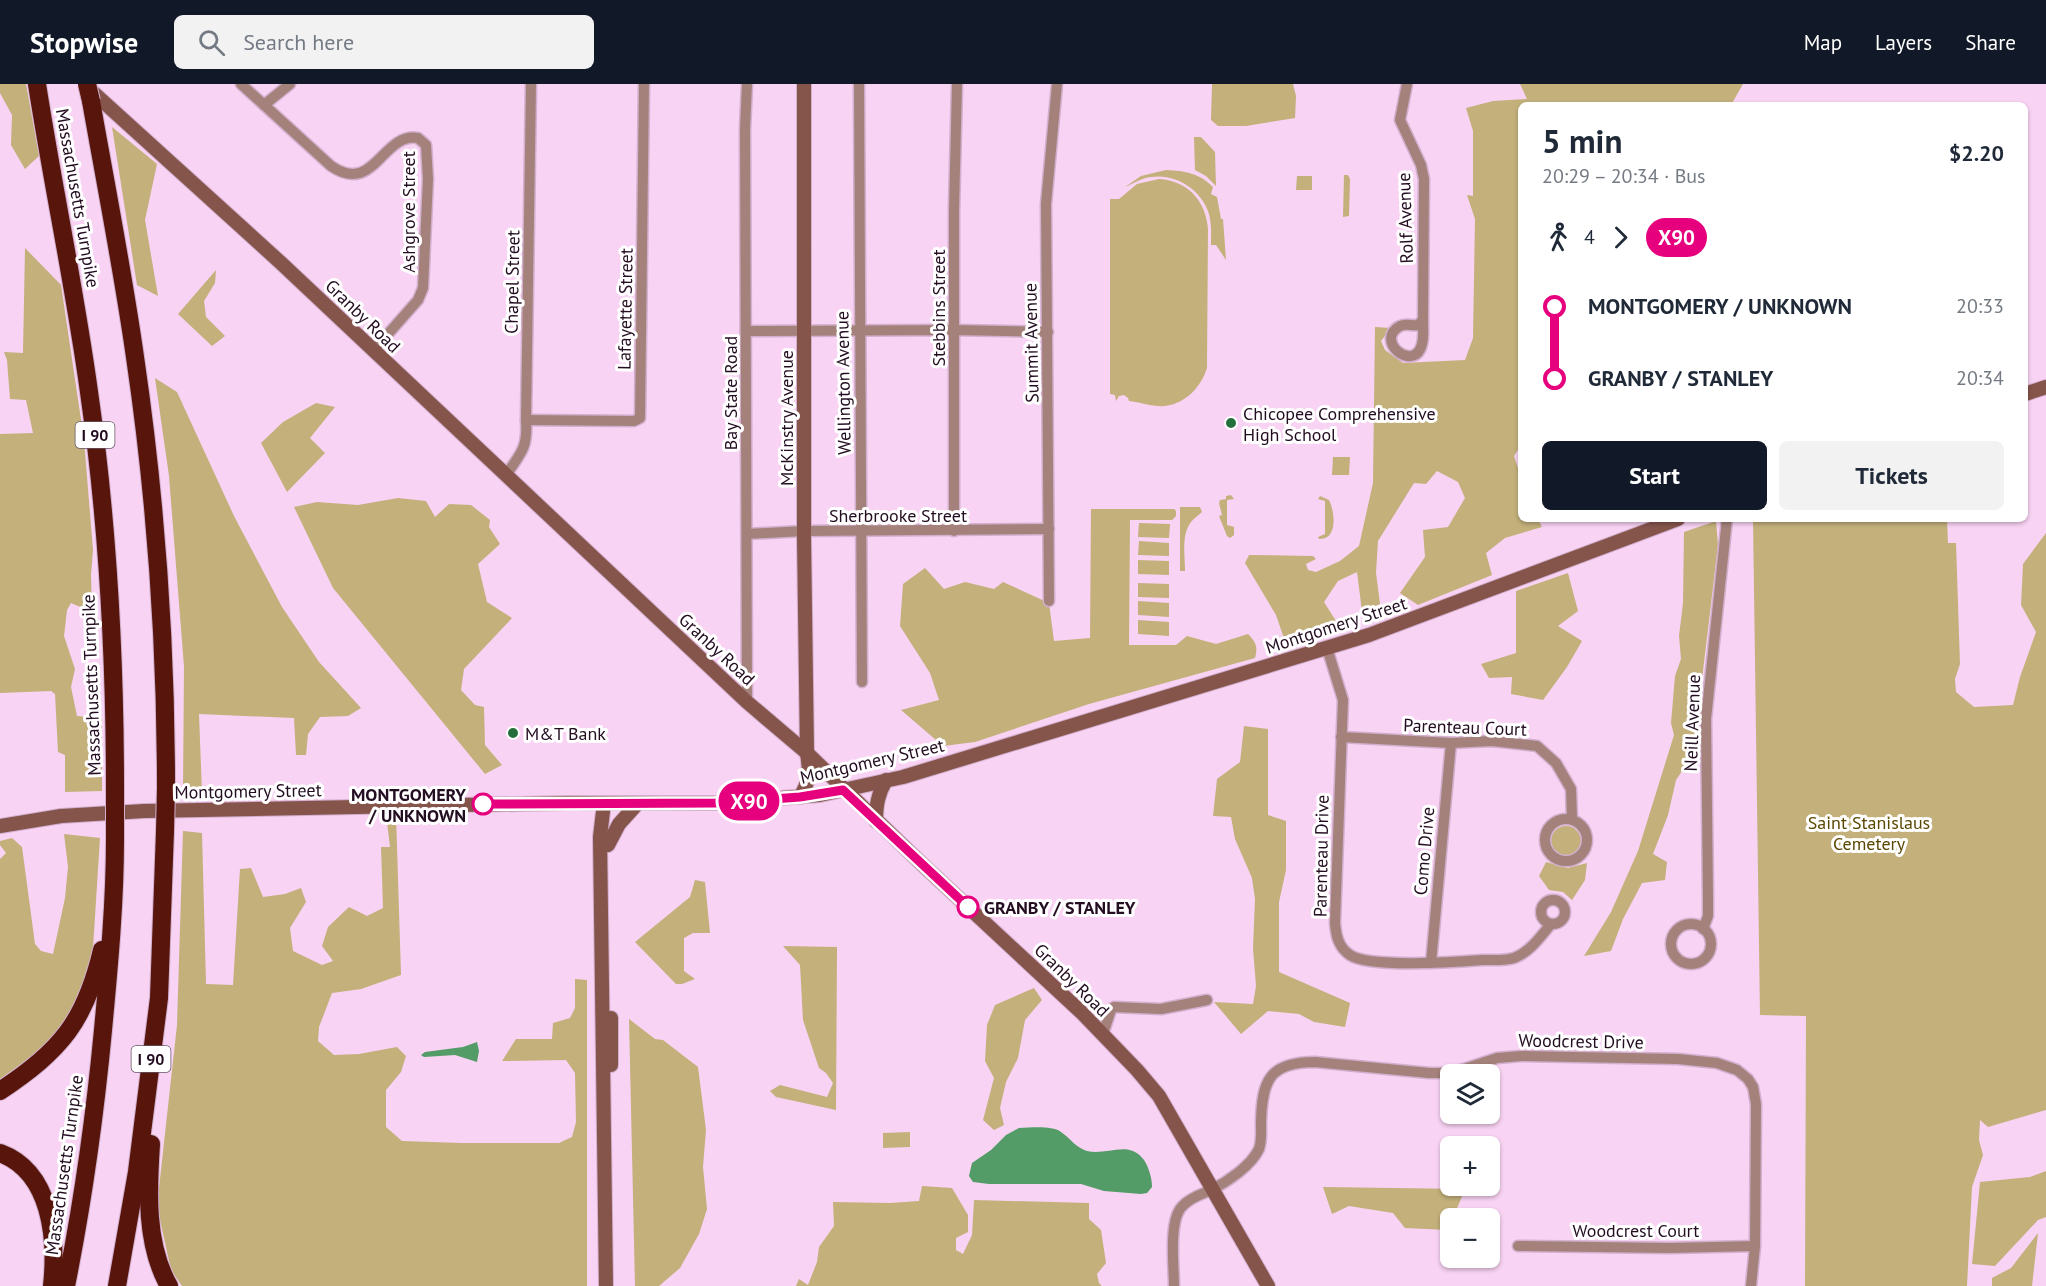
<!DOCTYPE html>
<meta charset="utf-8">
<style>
:root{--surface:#fff;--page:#f2f2f3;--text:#1f2937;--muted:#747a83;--accent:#111827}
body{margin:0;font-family:"PT Sans",sans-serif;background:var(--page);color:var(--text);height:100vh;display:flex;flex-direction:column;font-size:22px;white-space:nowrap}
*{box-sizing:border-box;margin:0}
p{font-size:20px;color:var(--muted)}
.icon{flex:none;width:33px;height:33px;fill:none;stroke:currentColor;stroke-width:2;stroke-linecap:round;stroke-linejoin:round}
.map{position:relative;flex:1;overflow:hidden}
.side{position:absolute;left:1518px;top:18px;width:510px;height:420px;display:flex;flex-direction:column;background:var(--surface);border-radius:9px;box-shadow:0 2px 4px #0004}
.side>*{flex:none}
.badge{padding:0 12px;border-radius:20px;font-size:21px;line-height:39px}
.controls{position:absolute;left:1440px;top:980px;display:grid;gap:12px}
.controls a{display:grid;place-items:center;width:60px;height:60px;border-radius:9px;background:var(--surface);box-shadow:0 2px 4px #0004;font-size:30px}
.map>.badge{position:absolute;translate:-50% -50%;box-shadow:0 0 0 3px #fff}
.legs{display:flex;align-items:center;gap:9px;height:66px;padding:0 24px;font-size:20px}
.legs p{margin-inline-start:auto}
.summary{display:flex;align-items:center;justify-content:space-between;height:102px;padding:0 24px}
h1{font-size:33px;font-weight:700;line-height:45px}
.button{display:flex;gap:12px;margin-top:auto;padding:12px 24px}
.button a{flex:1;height:69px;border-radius:9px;background:var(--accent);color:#fff;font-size:24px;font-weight:700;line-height:69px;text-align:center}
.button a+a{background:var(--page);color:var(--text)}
ul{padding:0 24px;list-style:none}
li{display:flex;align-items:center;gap:21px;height:72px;font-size:22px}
li i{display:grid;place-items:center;width:9px;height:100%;margin:0 8px;background:currentColor}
li i::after{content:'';width:15px;height:15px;margin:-8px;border:4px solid;border-radius:50%;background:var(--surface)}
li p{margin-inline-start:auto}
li:first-child i{background:linear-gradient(#0000 50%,currentColor 0)}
li:last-child i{background:linear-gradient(currentColor 50%,#0000 0)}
header{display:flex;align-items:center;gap:36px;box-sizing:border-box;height:84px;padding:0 30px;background:var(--accent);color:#fff}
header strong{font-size:28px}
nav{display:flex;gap:33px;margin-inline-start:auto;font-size:21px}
.search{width:420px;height:54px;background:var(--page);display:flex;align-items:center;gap:15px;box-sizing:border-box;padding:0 21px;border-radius:9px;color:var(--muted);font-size:22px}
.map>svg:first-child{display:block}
</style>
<header>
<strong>Stopwise</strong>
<div class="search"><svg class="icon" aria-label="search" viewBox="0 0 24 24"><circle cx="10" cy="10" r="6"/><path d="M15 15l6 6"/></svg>Search here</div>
<nav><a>Map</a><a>Layers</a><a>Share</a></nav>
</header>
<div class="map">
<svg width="2046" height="1202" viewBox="0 0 2046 1202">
<rect width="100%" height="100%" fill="#f8d3f3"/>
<g fill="#c3b07b">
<polygon points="0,0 26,0 39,72 25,85 11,61 12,31 0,9"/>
<polygon points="1212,0 1293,0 1296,12 1295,34 1246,42 1218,42 1211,36"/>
<polygon points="1520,0 1743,0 1731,21 1521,21 1521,361 1514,372 1521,393 1521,435 1538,435 1542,443 1505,454 1486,469 1492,491 1418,521 1400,509 1425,473 1423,446 1448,443 1465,414 1458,398 1437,387 1426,400 1414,399 1378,457 1376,489 1380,520 1362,527 1357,488 1338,497 1324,518 1341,545 1290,560 1285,557 1276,531 1245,479 1249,471 1313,472 1316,475 1306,480 1308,486 1316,488 1340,477 1359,462 1373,399 1375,243 1391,244 1381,257 1385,266 1403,279 1465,276 1473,254 1475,135 1467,111 1473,112 1473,47 1466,24 1493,17 1527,15"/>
<polygon points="112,43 157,80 145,136 158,212 137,201"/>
<polygon points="1194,53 1201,53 1215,68 1216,102 1206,92 1195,86"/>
<path d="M 1166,86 C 1185,87 1199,89 1213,103 L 1211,110 L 1217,113 L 1221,135 L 1223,135 L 1226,176 L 1216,161 L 1211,161 C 1211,150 1212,138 1208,127 C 1200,105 1175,89 1151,93 C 1141,94 1133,100 1125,103 L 1141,92 Z"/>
<polygon points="1344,91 1348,91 1350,95 1349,132 1343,133"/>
<polygon points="1297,92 1312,92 1312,106 1296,106"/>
<path d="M 1159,95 C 1188,97 1206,117 1208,145 L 1207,284 C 1200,306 1181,324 1157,322 C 1147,321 1138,318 1129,317 L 1128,314 L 1124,311 L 1119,312 L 1116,317 L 1115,311 L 1110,310 L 1110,115 L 1119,115 L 1137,100 Z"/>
<polygon points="25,164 61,201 84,356 93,466 91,491 92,528 71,519 67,526 64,552 75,585 71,603 77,632 102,634 102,707 65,708 65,671 58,668 55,610 51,607 0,609 0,350 33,349 26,316 10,315 7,276 4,268 23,269"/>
<polygon points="216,186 215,199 204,217 206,233 225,252 212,262 178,230"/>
<polygon points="155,294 177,308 234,432 282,523 319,578 361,624 348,632 320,633 308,650 306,671 296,671 294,634 199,630 202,709 183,708 184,583 169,392"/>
<polygon points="316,319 335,323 310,354 325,369 287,408 261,359 283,338"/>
<polygon points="1333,373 1350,373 1349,391 1332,391"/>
<polygon points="1231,411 1234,415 1227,416 1227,441 1234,443 1234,451 1230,454 1227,452 1219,432 1222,431 1219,419 1220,416 1226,415 1226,412"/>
<path d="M 1320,412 L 1329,416 C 1335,428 1338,456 1319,455 L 1318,453 L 1325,450 L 1325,417 L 1318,415 Z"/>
<polygon points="398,414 426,417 435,433 449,420 471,421 490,436 489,443 500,460 478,480 487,518 512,534 464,585 461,606 475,621 484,623 485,661 502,681 485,690 333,504 294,423 317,418 358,421"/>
<path d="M 1180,423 L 1200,423 L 1202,428 C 1199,431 1194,434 1191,438 C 1181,451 1185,471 1185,487 L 1180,487 Z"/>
<path d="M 1091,425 L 1174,425 L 1176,427 L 1176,432 L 1172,436 L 1130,436 L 1129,561 L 1176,561 L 1187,552 L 1216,560 L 1248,550 C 1256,558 1258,563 1255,574 L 1089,620 L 975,658 L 943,662 L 901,626 L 939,616 L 930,589 L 900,542 L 903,500 L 925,484 L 944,505 L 965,498 L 994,505 L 1003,498 L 1049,519 L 1054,557 L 1090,554 Z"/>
<polygon points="1753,435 1947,435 1948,459 1956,459 1960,580 1955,595 1956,608 1974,623 2013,621 2020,593 2036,548 2021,521 2023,480 2046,449 2046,1026 1988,1043 1980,1036 1979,1056 1983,1071 1972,1103 1967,1202 1805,1202 1806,932 1760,931"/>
<polygon points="1716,437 1718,461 1700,612 1696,666 1676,696 1668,731 1653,770 1667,778 1665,796 1642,799 1623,835 1611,867 1584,872 1611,828 1638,767 1674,651 1671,639 1675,592 1681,575 1679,552 1683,519 1684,448"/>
<polygon points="1139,439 1170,440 1169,454 1138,453"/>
<polygon points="1139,457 1169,459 1169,472 1138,471"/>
<polygon points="1138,476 1169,477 1169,491 1138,490"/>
<polygon points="1568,489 1578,527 1558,542 1582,557 1567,583 1543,616 1511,610 1512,593 1489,594 1481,580 1516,569 1516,507"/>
<polygon points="1138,499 1169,500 1169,514 1138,513"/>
<polygon points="1138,517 1169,519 1169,533 1138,531"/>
<polygon points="1138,536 1169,538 1169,552 1138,550"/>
<polygon points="1244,642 1268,645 1268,731 1286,737 1286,786 1279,818 1279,888 1350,919 1345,943 1314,938 1299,930 1268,927 1241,950 1214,918 1253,920 1256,902 1253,864 1255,815 1252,794 1235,755 1231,733 1213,732 1217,695 1240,678"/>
<polygon points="386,730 396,731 401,891 361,905 332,909 319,943 318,957 334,971 359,970 397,963 406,972 401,988 386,1006 386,1043 402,1057 461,1059 559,1059 572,1053 576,1038 575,989 566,976 502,977 516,955 552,955 553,939 570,934 575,924 575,895 587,896 587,1202 182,1202 171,1186 157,1122 177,941 183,747 202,749 206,900 233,901 240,785 251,784 263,813 285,810 301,804 306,818 290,844 293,867 322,881 333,877 322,862 328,843 349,823 367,832 383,824 381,763 390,763"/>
<circle cx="1566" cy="757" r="15"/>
<polygon points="64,750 100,754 93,864 86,900 67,935 42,965 0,995 0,775 6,769 0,761 0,757 12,754 22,763 35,860 41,867 53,870 65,814 68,783"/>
<polygon points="1546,778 1568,784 1587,779 1585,796 1572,816 1563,808 1549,806 1539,792"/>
<polygon points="695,796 705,798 710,849 693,849 684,854 684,887 695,895 682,900 676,900 635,858 690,813"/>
<polygon points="783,862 837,863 836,1026 776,1013 770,1007 780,1001 827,1013 833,999 826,989 819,984 803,936 800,881"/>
<polygon points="1034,904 1042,916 1025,936 1018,974 1006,998 1000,1024 1004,1041 994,1046 983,1036 994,994 985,977 987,941 995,921"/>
<polygon points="629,935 655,955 663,956 698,983 706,1046 703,1083 707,1125 699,1150 680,1184 659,1202 635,1202"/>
<polygon points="910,1048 910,1063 883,1064 883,1049"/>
<polygon points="2046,1087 2046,1133 2038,1136 1995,1182 1972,1180 1980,1098 2030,1093"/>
<polygon points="922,1102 952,1104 968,1131 968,1148 956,1154 956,1166 963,1170 972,1151 974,1116 1089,1119 1089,1135 1101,1146 1106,1179 1097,1190 1099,1199 1102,1202 796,1202 799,1195 808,1201 817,1178 819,1163 834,1142 833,1118 890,1119 919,1117"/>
<polygon points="1323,1103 1465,1105 1453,1134 1450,1134 1448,1146 1405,1144 1393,1129 1349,1122 1332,1130"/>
<polygon points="2038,1149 2032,1202 1992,1202 1992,1194 2011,1184"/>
</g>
<g fill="#539c67">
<polygon points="477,958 479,967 477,978 455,971 424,973 421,971 425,968 463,963"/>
<path d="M 1019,1044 C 1030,1044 1051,1041 1061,1048 C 1070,1054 1076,1064 1087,1067 C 1107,1072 1129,1055 1144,1076 C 1149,1084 1152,1094 1152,1103 L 1147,1109 L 1141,1110 L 1104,1107 L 1081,1100 L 989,1100 L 973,1098 L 969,1092 L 972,1079 L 991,1066 L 1006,1051 Z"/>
</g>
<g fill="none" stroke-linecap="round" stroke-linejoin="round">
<g stroke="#d2afcd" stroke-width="13">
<g id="street">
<path d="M 241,0 L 331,82 C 375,112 382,48 418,54 L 426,61 L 428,95 L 423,204 L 418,216 L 373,267"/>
<polyline points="747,0 745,45 747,618"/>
<polyline points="859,0 862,598"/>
<polyline points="1407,0 1400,36 1421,81 1424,95 1423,236"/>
<polyline points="264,21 290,0"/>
<path d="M 1423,236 C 1423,244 1424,253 1422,260 C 1415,290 1373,257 1400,242 C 1406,239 1412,242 1418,241 Z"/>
<polyline points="746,247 954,246 1048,248"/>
<polyline points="526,336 634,337 640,334 644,0"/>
<path d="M 506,391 C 521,369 528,364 526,336 L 531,0"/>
<polyline points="954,447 954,127 957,0"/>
<polyline points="747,450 804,447 1049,445"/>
<polyline points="1049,517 1046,120 1057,0"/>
<path d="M 1327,564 L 1343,616 L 1335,839 C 1336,851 1338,863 1350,871 C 1369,884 1456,878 1482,876 C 1492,876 1505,877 1514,874 C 1530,868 1540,853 1551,840"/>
<polyline points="1341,653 1451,659 1492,657 1537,662 1556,679 1571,705 1572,735"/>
<circle cx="1566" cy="756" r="21"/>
<circle cx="1553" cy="828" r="12"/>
<circle cx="1691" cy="860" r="20"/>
<polyline points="1703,845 1708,832 1708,813 1706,635 1727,435"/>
<polyline points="1431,879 1451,659"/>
<polyline points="1103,950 1111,926 1114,923 1161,925 1207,916"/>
<polyline points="1518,1162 1670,1164 1755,1162"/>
<path d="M 1174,1202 C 1174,1183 1169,1141 1180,1125 C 1187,1115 1200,1111 1211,1106 C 1227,1098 1251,1082 1259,1065 C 1262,1057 1261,1047 1261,1038 C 1262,997 1269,978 1315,978 L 1429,989 L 1452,989 L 1497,974 L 1521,972 L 1678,975 L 1717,979 L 1737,986 L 1748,995 L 1753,1003 L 1756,1020 L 1755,1162 L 1751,1202"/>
</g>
</g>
<g stroke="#d2afcd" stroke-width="16">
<g id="secondary">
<polyline points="86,2 281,179 747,618 807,669 925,783 1081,928 1137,986 1159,1012 1268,1202"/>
<polyline points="2025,310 2046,303"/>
<path d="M 800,713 C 810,697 810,687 807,669 L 804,454 L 804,0"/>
<polyline points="604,719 600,753 606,1202"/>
<path d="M 876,737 C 876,721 878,710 886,696"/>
<polyline points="0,742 61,732 144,727 569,719 715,719 820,711 903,693 1369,551 1678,435"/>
<polyline points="608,761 619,740 638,719"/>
<polyline points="611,934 611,981"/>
</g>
</g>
<g stroke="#d2afcd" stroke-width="20">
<g id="highway">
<path d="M 37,0 C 53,103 75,205 89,308 C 108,440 115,572 115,705"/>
<path d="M 91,17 C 106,102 123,188 135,273 C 156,416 166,560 166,704"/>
<path d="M 0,1007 C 61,966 85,938 102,866"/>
<path d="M 151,1060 C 148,1106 145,1160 169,1202"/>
<path d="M 0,1069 C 52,1088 57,1156 52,1202"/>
<path d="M 66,1202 C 83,1117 95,1031 103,946 C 109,882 115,819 115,755"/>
<polyline points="117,1202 137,1088 159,914 165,747"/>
</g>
</g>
<use href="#street" stroke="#a4827b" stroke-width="10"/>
<use href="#secondary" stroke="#85544b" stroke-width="14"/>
<use href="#highway" stroke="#57150c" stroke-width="18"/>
<g stroke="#d2afcd" stroke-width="20" stroke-linecap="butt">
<g id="highway-bridge">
<polyline points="87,0 91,17"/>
<polyline points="115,705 115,755"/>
<polyline points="165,747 166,704"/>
</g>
</g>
<use href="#highway-bridge" stroke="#57150c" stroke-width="18"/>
</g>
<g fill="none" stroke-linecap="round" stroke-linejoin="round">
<g stroke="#fff" stroke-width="14">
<polyline id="line-1" points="483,720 715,719 800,713 843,706 968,823"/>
</g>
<use href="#line-1" stroke="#e6007e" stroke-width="9"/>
</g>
<g fill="#256f3d" stroke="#fff" stroke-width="2">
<circle cx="1231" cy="339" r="6"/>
<circle cx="513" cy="649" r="6"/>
</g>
<g fill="#fff" stroke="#e6007e" stroke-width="3">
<circle cx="483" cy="720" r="10"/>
<circle cx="968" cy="823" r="10"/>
</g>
<g text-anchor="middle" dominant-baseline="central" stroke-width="6" stroke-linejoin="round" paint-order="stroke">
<g fill="#fff" stroke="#655664" stroke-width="1.5">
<rect x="75.5" y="338" width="39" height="26" rx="4.5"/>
<rect x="131.5" y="962" width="39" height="26" rx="4.5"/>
</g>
<g font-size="16" font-weight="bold" fill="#230d21">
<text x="95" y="351">I 90</text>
<text x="151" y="975">I 90</text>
</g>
<g font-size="18" fill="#230d21" stroke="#fff">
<text transform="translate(78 114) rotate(80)">Massachusetts Turnpike</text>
<text transform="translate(408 128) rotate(-90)">Ashgrove Street</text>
<text transform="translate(1405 134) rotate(-92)">Rolf Avenue</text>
<text transform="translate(512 198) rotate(-89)">Chapel Street</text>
<text transform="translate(938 224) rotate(-90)">Stebbins Street</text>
<text transform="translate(625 225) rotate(-89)">Lafayette Street</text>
<text transform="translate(363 232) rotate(44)">Granby Road</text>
<text transform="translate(1031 259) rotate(-91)">Summit Avenue</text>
<text transform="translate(843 299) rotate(-91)">Wellington Avenue</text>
<text transform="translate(730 309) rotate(-90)">Bay State Road</text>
<text transform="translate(786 334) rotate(-90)">McKinstry Avenue</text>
<text x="898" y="431">Sherbrooke Street</text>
<text transform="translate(1336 541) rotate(-18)">Montgomery Street</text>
<text transform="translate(717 565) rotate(43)">Granby Road</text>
<text transform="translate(91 601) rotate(-92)">Massachusetts Turnpike</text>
<text transform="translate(1692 639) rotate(-88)">Neill Avenue</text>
<text transform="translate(1465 643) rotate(2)">Parenteau Court</text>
<text transform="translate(872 677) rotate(-13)">Montgomery Street</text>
<text transform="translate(248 707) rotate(-1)">Montgomery Street</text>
<text transform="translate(1424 767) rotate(-85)">Como Drive</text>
<text transform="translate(1321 772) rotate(-89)">Parenteau Drive</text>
<text transform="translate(1072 896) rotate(44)">Granby Road</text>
<text transform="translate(1581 957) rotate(1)">Woodcrest Drive</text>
<text transform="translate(64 1081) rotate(-82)">Massachusetts Turnpike</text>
<text x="1636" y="1146">Woodcrest Court</text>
</g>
<g font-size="18" fill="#230d21" stroke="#fff" text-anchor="start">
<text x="1243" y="329">Chicopee Comprehensive<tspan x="1243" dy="21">High School</tspan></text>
<text x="525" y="649">M&amp;T Bank</text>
</g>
<g font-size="18" font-weight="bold" fill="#230d21" stroke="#fff" text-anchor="end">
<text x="466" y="710">MONTGOMERY<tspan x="466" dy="21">/ UNKNOWN</tspan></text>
<text x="984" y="823" text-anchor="start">GRANBY / STANLEY</text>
</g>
<g font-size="18" fill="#5a4700" stroke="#fff">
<text x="1869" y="738">Saint Stanislaus<tspan x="1869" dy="21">Cemetery</tspan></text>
</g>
</g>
</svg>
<div class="controls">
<a><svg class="icon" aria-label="layers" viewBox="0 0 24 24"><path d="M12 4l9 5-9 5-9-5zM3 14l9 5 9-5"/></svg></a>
<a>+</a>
<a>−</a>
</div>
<b class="badge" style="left:749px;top:717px;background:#e6007e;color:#fff">X90</b>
<section class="side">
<div class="summary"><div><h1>5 min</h1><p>20:29 – 20:34 · Bus</p></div><b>$2.20</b></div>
<div class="legs"><svg class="icon" aria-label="walk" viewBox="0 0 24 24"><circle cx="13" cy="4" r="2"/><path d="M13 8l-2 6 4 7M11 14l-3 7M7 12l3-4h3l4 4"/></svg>4<svg class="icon" aria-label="forward" viewBox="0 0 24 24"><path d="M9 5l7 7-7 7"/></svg><b class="badge" style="background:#e6007e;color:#fff">X90</b></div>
<ul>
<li><i style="color:#e6007e"></i><b>MONTGOMERY / UNKNOWN</b><p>20:33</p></li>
<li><i style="color:#e6007e"></i><b>GRANBY / STANLEY</b><p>20:34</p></li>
</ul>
<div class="button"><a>Start</a><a>Tickets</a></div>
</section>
</div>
